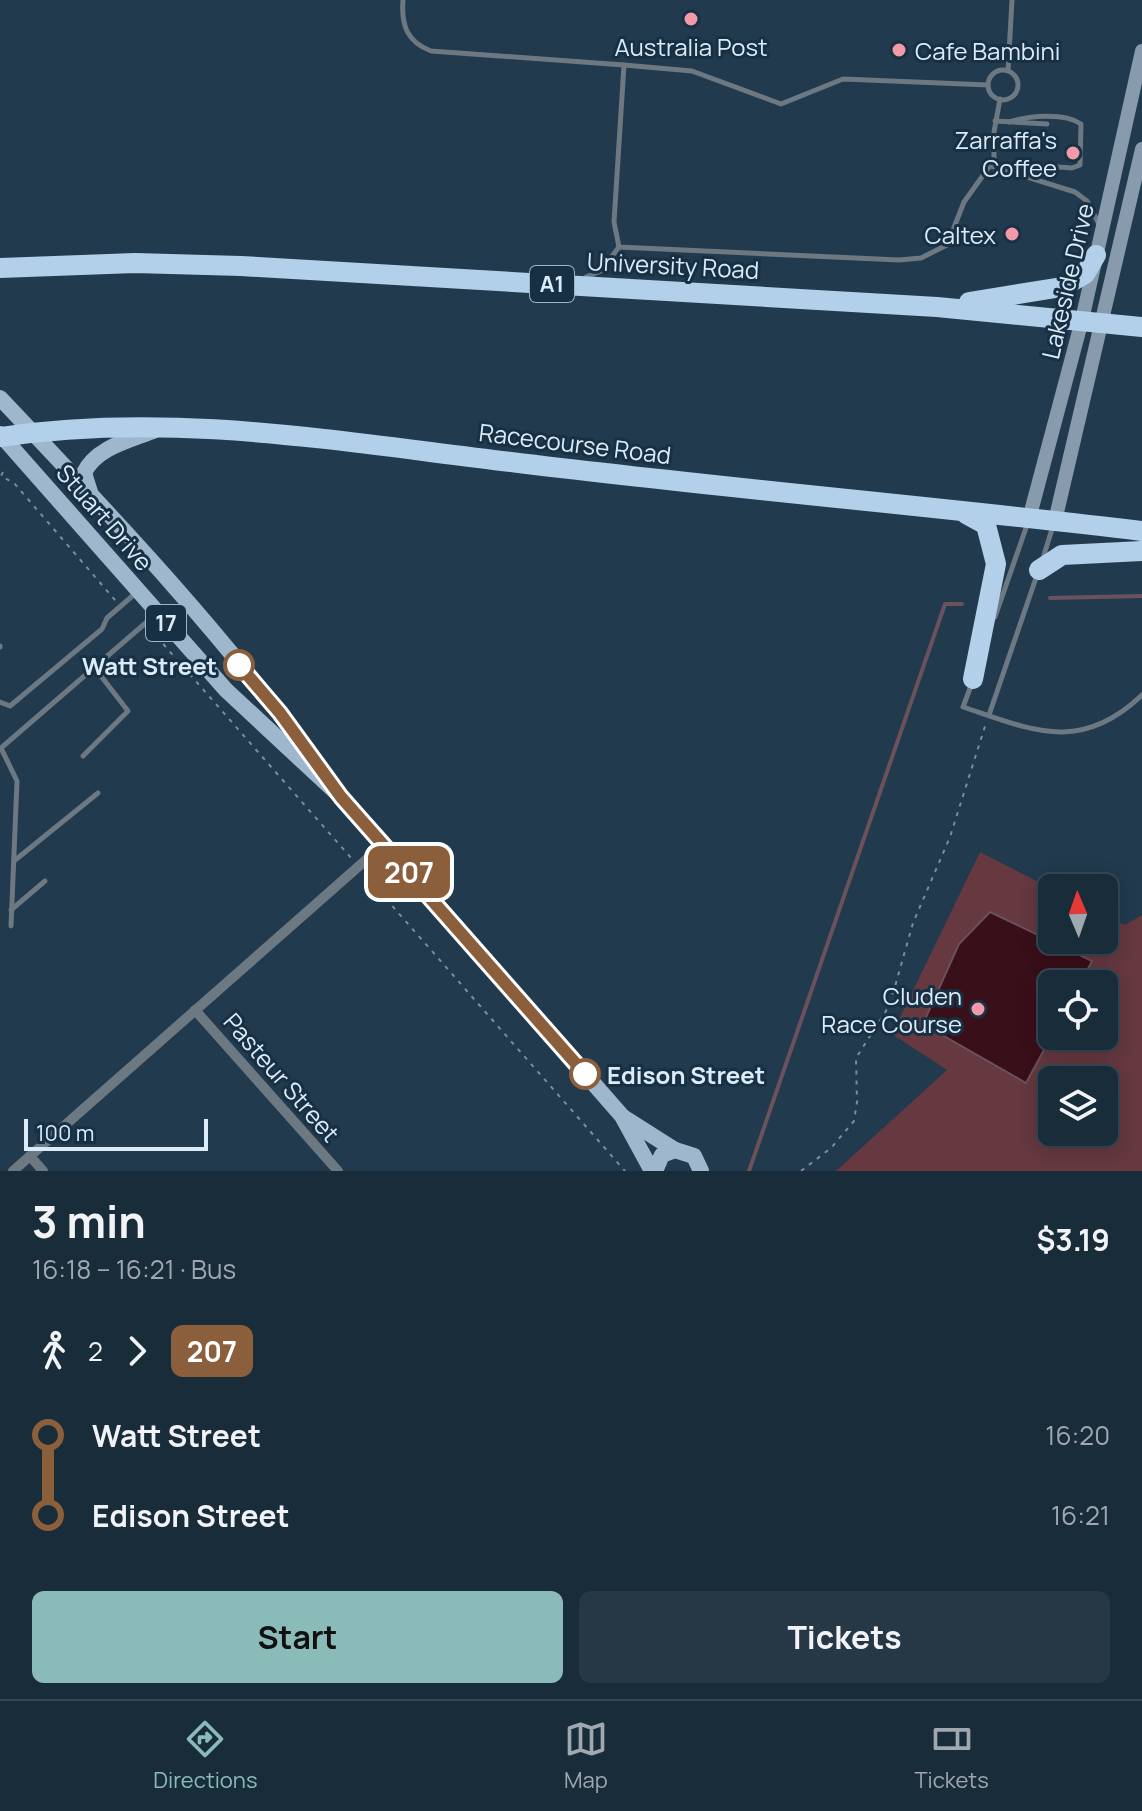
<!DOCTYPE html>
<meta charset="utf-8">
<style>
:root{--surface:#192c3a;--page:#263845;--text:#f1f3f6;--muted:#9fa7af;--line:#374854;--accent:#8bbbb9}
body{margin:0;font-family:Manrope,sans-serif;background:var(--page);color:var(--text);height:100vh;display:flex;flex-direction:column;font-size:30px;white-space:nowrap}
*{box-sizing:border-box;margin:0}
p{font-size:26px;color:var(--muted)}
.icon{flex:none;width:44px;height:44px;fill:none;stroke:currentColor;stroke-width:2;stroke-linecap:round;stroke-linejoin:round}
.map{position:relative;height:1171px;overflow:hidden}
.sheet{display:flex;flex-direction:column;background:var(--surface);flex:1}
.sheet>*{flex:none}
.badge{padding:0 16px;border-radius:12px;font-size:28px;line-height:52px}
.needle{width:52px;rotate:358deg}
.fabs{position:absolute;left:1038px;top:874px;display:grid;gap:16px}
.fabs a{display:grid;place-items:center;width:80px;height:80px;border-radius:12px;background:var(--surface);box-shadow:0 4px 20px #0003,0 0 0 2px var(--line);font-size:40px}
.scale{position:absolute;left:24px;bottom:20px;width:184px;box-sizing:border-box;padding-left:8px;border:4px solid #dcebf8;border-top:0;font-size:22px;line-height:28px;white-space:nowrap;color:#dcebf8;-webkit-text-stroke:6px #173043;paint-order:stroke}
.map>.badge{position:absolute;translate:-50% -50%;box-shadow:0 0 0 4px #fff}
.legs{display:flex;align-items:center;gap:12px;height:88px;padding:0 32px;font-size:26px}
.legs p{margin-inline-start:auto}
.headline{display:flex;align-items:center;justify-content:space-between;height:136px;padding:0 32px}
h1{font-size:44px;font-weight:700;line-height:60px}
.button{display:flex;gap:16px;margin-top:auto;padding:16px 32px}
.button a{flex:1;height:92px;border-radius:12px;background:var(--accent);color:#111;font-size:32px;font-weight:700;line-height:92px;text-align:center}
.button a+a{background:var(--page);color:var(--text)}
ul{padding:0 32px;list-style:none}
li{display:flex;align-items:center;gap:28px;height:80px;font-size:30px}
li i{display:grid;place-items:center;width:12px;height:100%;margin:0 10px;background:currentColor}
li i::after{content:'';width:20px;height:20px;margin:-10px;border:6px solid;border-radius:50%;background:var(--surface)}
li p{margin-inline-start:auto}
li:first-child i{background:linear-gradient(#0000 50%,currentColor 0)}
li:last-child i{background:linear-gradient(currentColor 50%,#0000 0)}
.tabs{display:flex;justify-content:space-around;align-items:center;height:112px;border-top:2px solid var(--line);background:var(--surface);font-size:22px;color:var(--muted)}
.tabs a{display:grid;justify-items:center;gap:4px}
.tabs .current{color:var(--accent)}
.map>svg:first-child{display:block}
</style>
<div class="map">
<svg width="1142" height="1171" viewBox="0 0 1142 1171">
<rect width="100%" height="100%" fill="#213a4e"/>
<path fill="#663840" fill-rule="evenodd" d="M 980,852 L 1052,889 L 1052,940 L 1104,940 L 1104,915 L 1125,925 L 1142,915 L 1142,1171 L 836,1171 L 947,1070 L 892,1034 ZM 1052,984 L 1104,984 L 1104,1036 L 1052,1036 ZM 1052,1080 L 1104,1080 L 1104,1132 L 1052,1132 Z"/>
<polygon fill="#390f19" stroke="#6a515c" stroke-width="2" points="990,912 1092,961 1080,984 1052,984 1052,1035 1026,1083 923,1024 959,944"/>
<g fill="none" stroke-linecap="round" stroke-linejoin="round">
<g stroke="#6a515c" stroke-width="4">
<polyline points="1050,598 1142,596"/>
<polyline points="749,1171 945,604 962,604"/>
</g>
<g stroke="#798e9e" stroke-width="2" stroke-dasharray="4 6" stroke-linecap="butt">
<polyline points="3,472 1,476 14,483 115,600"/>
<polyline points="150,629 352,859"/>
<polyline points="366,876 625,1171"/>
<polyline points="801,1171 831,1148 854,1121 857,1102 856,1058 886,1011 894,990 913,923 950,837 986,723"/>
</g>
<g stroke="#6c7882" stroke-width="5">
<path d="M 403,0 C 401,25 407,42 431,51 L 624,65"/>
<circle cx="1003" cy="85" r="15"/>
<polyline points="1008,71 1012,0"/>
<polyline points="988,85 843,79 781,104 692,71 624,65 614,222 619,247 899,260 921,258 947,245 964,202 994,160 994,132 1000,99"/>
<polyline points="995,121 1047,124"/>
<path d="M 1009,122 C 1028,116 1064,112 1081,124 L 1080,165 L 1072,168 L 1044,166"/>
<polyline points="991,166 1075,192 1087,201 1100,226"/>
<polyline points="586,277 601,271 619,247"/>
<polyline points="1043,558 1053,526"/>
<polyline points="995,617 1027,525"/>
<polyline points="0,647 0,646"/>
<path d="M 972,683 L 963,707 C 1032,730 1080,754 1142,695"/>
<polyline points="0,702 10,706 102,629 107,618 137,592"/>
<polyline points="989,715 1037,575"/>
<polyline points="83,756 128,711 94,667"/>
<polyline points="14,861 98,793"/>
<polyline points="11,910 45,881"/>
<polyline points="11,926 17,781 1,748 156,614"/>
</g>
<g stroke="#6c7882" stroke-width="10">
<polyline points="195,1010 338,1171"/>
<polyline points="30,1156 43,1171"/>
<polyline points="13,1171 384,844"/>
</g>
<g stroke="#889bac" stroke-width="14">
<polyline points="1029,519 1082,320 1142,51"/>
<polyline points="1055,521 1142,149"/>
</g>
<g stroke="#9eb7cc" stroke-width="16">
<path d="M 0,398 C 113,517 228,639 324,773"/>
<polyline points="0,434 226,690 341,797 384,844 622,1116 652,1171"/>
<path d="M 90,492 L 84,473 C 96,447 131,440 155,430"/>
<polyline points="623,1117 675,1150"/>
<polyline points="655,1171 662,1155 675,1150 694,1156 701,1171"/>
</g>
<g stroke="#b2d0e9" stroke-width="20">
<polyline points="0,268 135,263 241,266 937,307 1142,327"/>
<polyline points="969,302 1062,287 1085,274 1096,255"/>
<path d="M 0,437 C 171,411 341,442 511,462 C 721,488 932,506 1142,531"/>
<polyline points="966,514 986,525 996,564 973,679"/>
<polyline points="1039,570 1062,555 1142,551"/>
</g>
</g>
<g fill="none" stroke-linecap="round" stroke-linejoin="round">
<g stroke="#fff" stroke-width="18">
<polyline id="line-1" points="239,665 280,713 341,797 585,1074"/>
</g>
<use href="#line-1" stroke="#8b5e3c" stroke-width="12"/>
</g>
<g fill="#f39aa9" stroke="#173043" stroke-width="3">
<circle cx="691" cy="19" r="8"/>
<circle cx="899" cy="50" r="8"/>
<circle cx="1073" cy="153" r="8"/>
<circle cx="1012" cy="234" r="8"/>
<circle cx="978" cy="1009" r="8"/>
</g>
<g fill="#fff" stroke="#8b5e3c" stroke-width="4">
<circle cx="239" cy="665" r="14"/>
<circle cx="585" cy="1074" r="14"/>
</g>
<g text-anchor="middle" dominant-baseline="central" stroke-width="6" stroke-linejoin="round" paint-order="stroke">
<g fill="#173043" stroke="#a1b3c2" stroke-width="2">
<rect x="530" y="266" width="44" height="36" rx="6"/>
<rect x="146" y="605" width="40" height="36" rx="6"/>
</g>
<g font-size="22" font-weight="bold" fill="#dcebf8">
<text x="552" y="284">A1</text>
<text x="166" y="623">17</text>
</g>
<g font-size="24" fill="#dcebf8" stroke="#173043" text-anchor="end">
<text x="691" y="46" text-anchor="middle">Australia Post</text>
<text x="915" y="50" text-anchor="start">Cafe Bambini</text>
<text x="1057" y="139">Zarraffa's<tspan x="1057" dy="28">Coffee</tspan></text>
<text x="996" y="234">Caltex</text>
<text x="962" y="995">Cluden<tspan x="962" dy="28">Race Course</tspan></text>
</g>
<g font-size="24" fill="#dcebf8" stroke="#173043">
<text transform="translate(673 265) rotate(3)">University Road</text>
<text transform="translate(1067 281) rotate(-77)">Lakeside Drive</text>
<text transform="translate(575 443) rotate(7)">Racecourse Road</text>
<text transform="translate(105 517) rotate(49)">Stuart Drive</text>
<text transform="translate(282 1077) rotate(49)">Pasteur Street</text>
</g>
<g font-size="24" font-weight="bold" fill="#dcebf8" stroke="#173043" text-anchor="end">
<text x="217" y="665">Watt Street</text>
<text x="607" y="1074" text-anchor="start">Edison Street</text>
</g>
</g>
</svg>
<div class="fabs">
<a><svg class="needle" viewBox="-14 -14 28 28"><path d="M0-13l5 13h-10z" fill="#e53935"/><path d="M0 13l5-13h-10z" fill="#9fa7af"/></svg></a>
<a><svg class="icon" aria-label="locate" viewBox="0 0 24 24"><circle cx="12" cy="12" r="6"/><path d="M12 2v4M12 18v4M2 12h4M18 12h4"/></svg></a>
<a><svg class="icon" aria-label="layers" viewBox="0 0 24 24"><path d="M12 4l9 5-9 5-9-5zM3 14l9 5 9-5"/></svg></a>
</div>
<div class="scale">100 m</div>
<b class="badge" style="left:409px;top:872px;background:#8b5e3c;color:#fff">207</b>
</div>
<section class="sheet">
<div class="headline"><div><h1>3 min</h1><p>16:18 – 16:21 · Bus</p></div><b>$3.19</b></div>
<div class="legs"><svg class="icon" aria-label="walk" viewBox="0 0 24 24"><circle cx="13" cy="4" r="2"/><path d="M13 8l-2 6 4 7M11 14l-3 7M7 12l3-4h3l4 4"/></svg>2<svg class="icon" aria-label="forward" viewBox="0 0 24 24"><path d="M9 5l7 7-7 7"/></svg><b class="badge" style="background:#8b5e3c;color:#fff">207</b></div>
<ul>
<li><i style="color:#8b5e3c"></i><b>Watt Street</b><p>16:20</p></li>
<li><i style="color:#8b5e3c"></i><b>Edison Street</b><p>16:21</p></li>
</ul>
<div class="button"><a>Start</a><a>Tickets</a></div>
</section>
<nav class="tabs">
<a class="current"><svg class="icon" aria-label="directions" viewBox="0 0 24 24"><path d="M12 3l9 9-9 9-9-9zM9 14v-3h6M13 9l2 2-2 2"/></svg>Directions</a>
<a><svg class="icon" aria-label="map" viewBox="0 0 24 24"><path d="M3 6l6-2 6 2 6-2v14l-6 2-6-2-6 2zM9 4v14M15 6v14"/></svg>Map</a>
<a><svg class="icon" aria-label="tickets" viewBox="0 0 24 24"><path d="M3 7h18v10H3zM15 7v10"/></svg>Tickets</a>
</nav>
